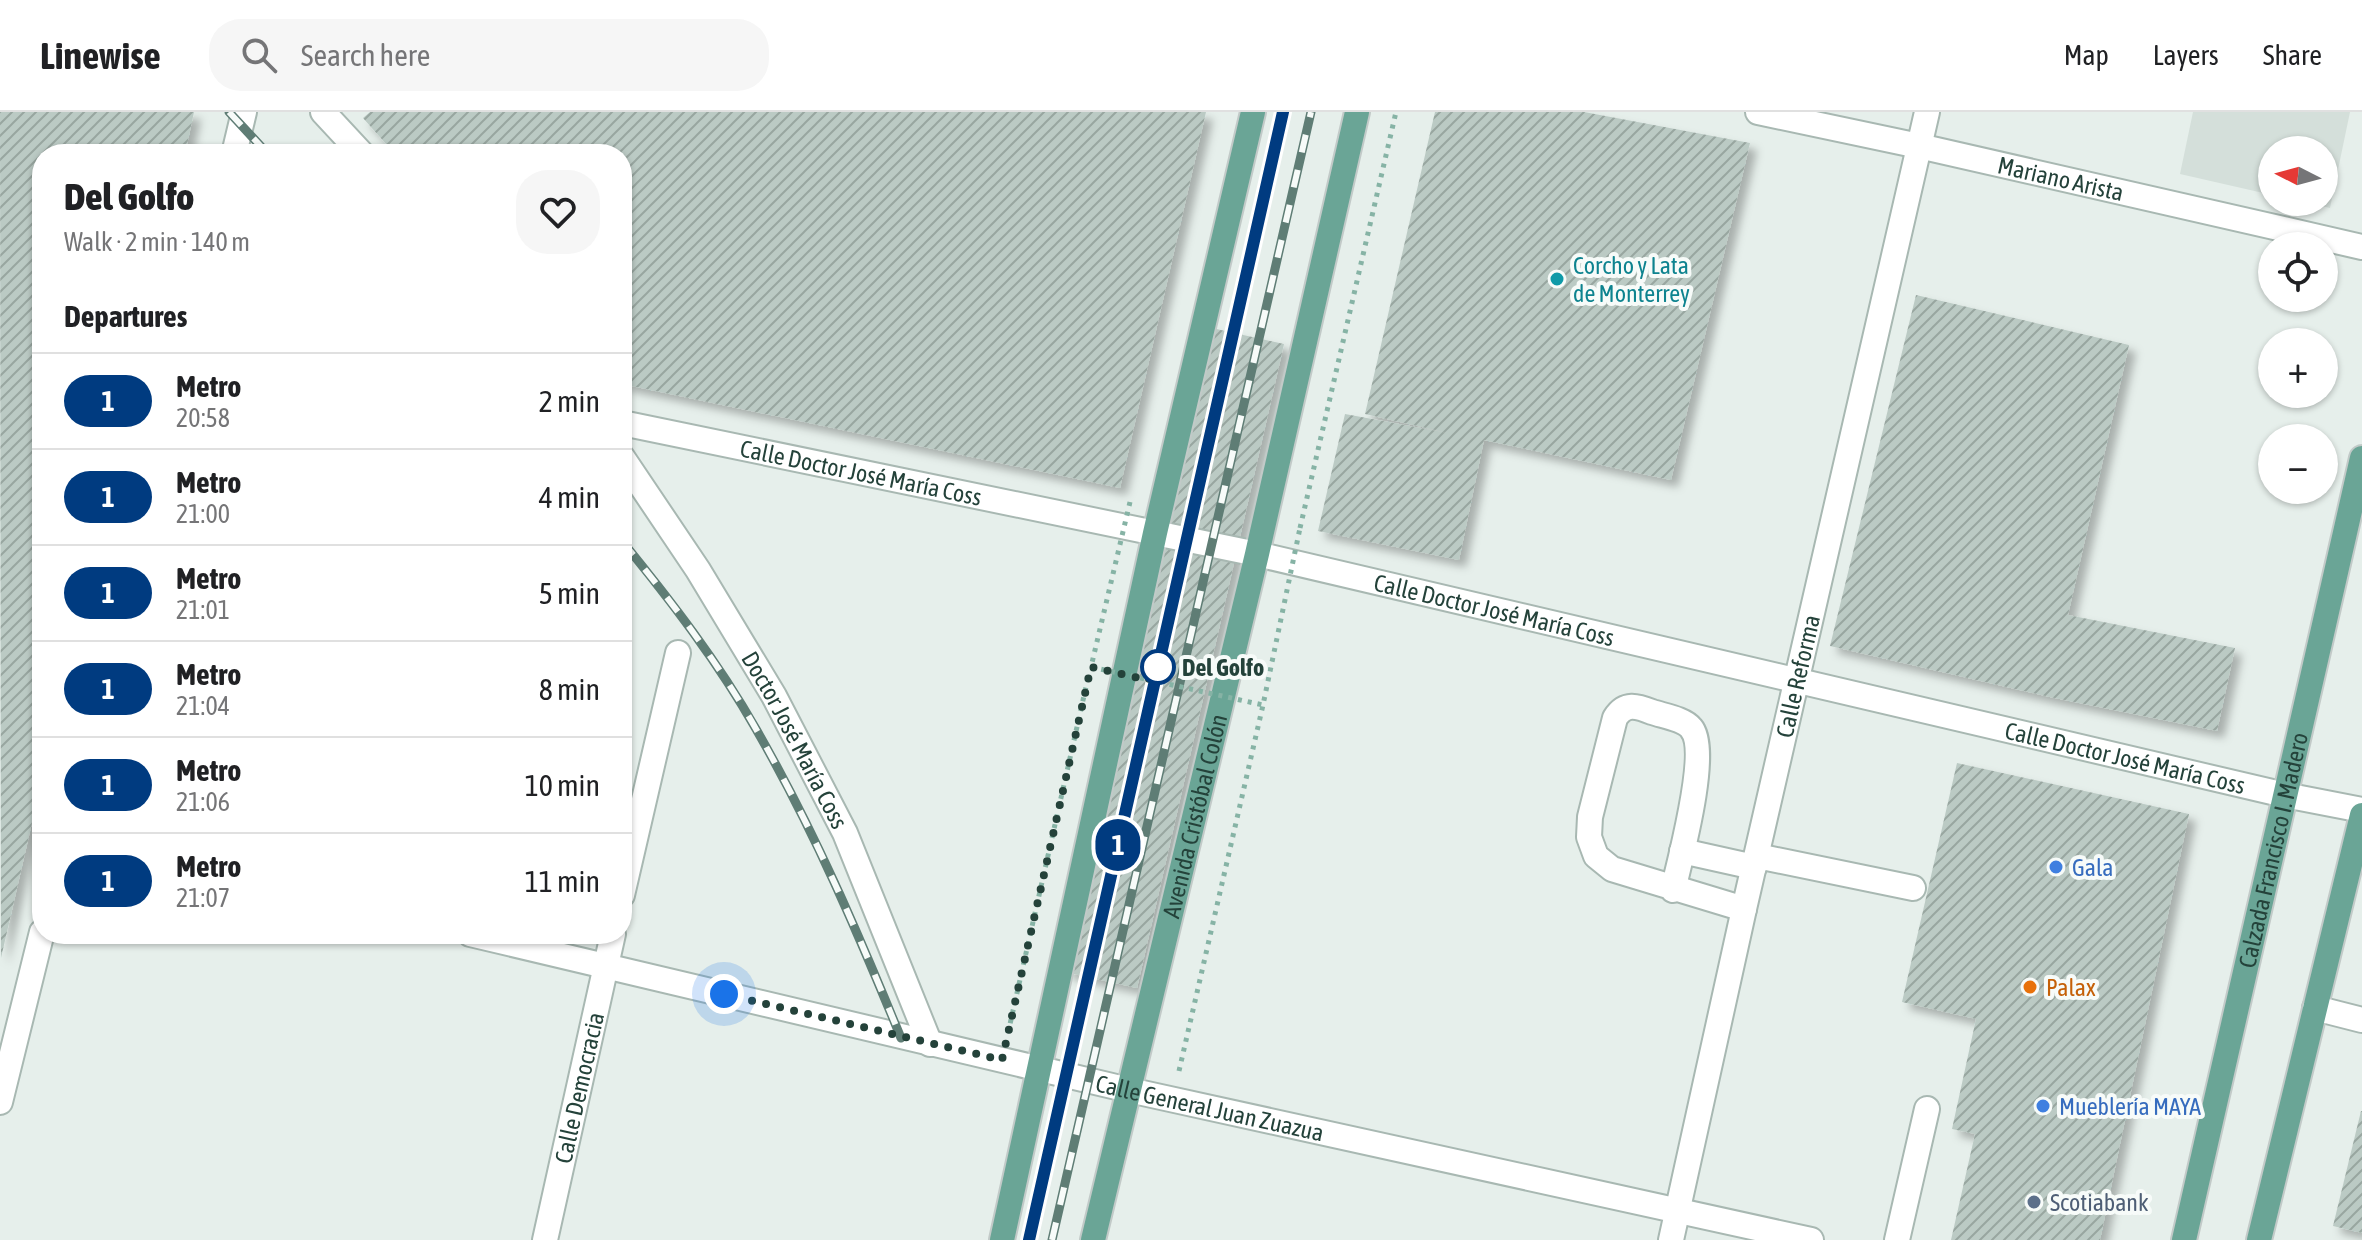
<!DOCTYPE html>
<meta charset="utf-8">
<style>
:root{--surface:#fff;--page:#f6f6f6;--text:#202124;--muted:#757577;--line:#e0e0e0}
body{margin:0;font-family:"Asap Condensed",sans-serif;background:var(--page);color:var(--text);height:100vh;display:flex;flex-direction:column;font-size:30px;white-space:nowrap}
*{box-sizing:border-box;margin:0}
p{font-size:26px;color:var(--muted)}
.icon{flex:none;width:44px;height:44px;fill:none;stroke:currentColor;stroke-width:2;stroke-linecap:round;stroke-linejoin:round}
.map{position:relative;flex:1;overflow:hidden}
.panel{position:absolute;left:32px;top:32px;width:600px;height:800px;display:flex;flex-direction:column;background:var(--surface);border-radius:32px;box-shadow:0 2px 6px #0004}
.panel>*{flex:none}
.badge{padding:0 16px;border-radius:26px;font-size:28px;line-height:52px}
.needle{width:52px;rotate:276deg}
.fabs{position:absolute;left:2258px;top:24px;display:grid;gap:16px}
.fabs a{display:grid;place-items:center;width:80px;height:80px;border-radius:50%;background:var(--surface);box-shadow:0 2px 6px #0004;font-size:40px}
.you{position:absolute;width:40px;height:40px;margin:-20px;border:6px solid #fff;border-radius:50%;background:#1a73e8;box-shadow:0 0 0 12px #1a73e833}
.map>.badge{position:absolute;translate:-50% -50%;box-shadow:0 0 0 4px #fff}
h2{padding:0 32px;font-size:30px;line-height:72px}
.round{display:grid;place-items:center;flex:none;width:84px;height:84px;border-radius:32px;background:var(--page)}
.summary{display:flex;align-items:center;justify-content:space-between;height:136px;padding:0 32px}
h1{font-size:38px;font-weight:800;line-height:60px}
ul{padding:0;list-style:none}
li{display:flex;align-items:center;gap:24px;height:96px;padding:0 32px;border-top:2px solid var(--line)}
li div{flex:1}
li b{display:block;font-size:30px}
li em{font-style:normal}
li .badge{min-width:88px;font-weight:700;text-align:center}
header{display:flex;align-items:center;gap:48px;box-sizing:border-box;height:112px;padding:0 40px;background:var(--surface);border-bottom:2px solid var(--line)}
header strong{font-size:38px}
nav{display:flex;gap:44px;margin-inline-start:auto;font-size:28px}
.search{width:560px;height:72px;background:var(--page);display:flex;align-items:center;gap:20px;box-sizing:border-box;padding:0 28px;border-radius:32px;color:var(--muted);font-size:30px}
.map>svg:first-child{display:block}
</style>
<header>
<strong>Linewise</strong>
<div class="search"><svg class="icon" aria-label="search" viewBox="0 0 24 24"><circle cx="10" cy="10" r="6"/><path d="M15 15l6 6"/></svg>Search here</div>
<nav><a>Map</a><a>Layers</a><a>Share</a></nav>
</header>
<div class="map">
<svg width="2362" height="1128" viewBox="0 0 2362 1128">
<defs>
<pattern id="building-hatch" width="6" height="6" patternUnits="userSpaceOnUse" patternTransform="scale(2)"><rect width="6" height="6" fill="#bbcac4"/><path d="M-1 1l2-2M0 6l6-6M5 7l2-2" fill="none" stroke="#98a6a0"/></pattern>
<filter id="shadow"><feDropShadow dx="7" dy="7" stdDeviation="4" flood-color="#0004"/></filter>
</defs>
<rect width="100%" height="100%" fill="#e6efeb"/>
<polygon fill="#d4dfda" points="2193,0 2350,0 2330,96 2304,90 2324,90 2324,38 2272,38 2272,83 2180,62"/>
<g fill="url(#building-hatch)" filter="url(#shadow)">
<polygon points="0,0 194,0 185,42 42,42 42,667 1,846"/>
<polygon points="370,0 1206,0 1120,376 622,272 622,42 395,42 363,6"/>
<polygon points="1435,0 1584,0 1750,31 1671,368 1484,328 1459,448 1318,419 1345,302 1448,321 1365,302"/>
<polygon points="1916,183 2129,233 2068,503 2235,536 2217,619 2050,585 1830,534"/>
<polygon points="1212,216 1284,232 1137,876 1065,860"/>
<polygon points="1957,651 2189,702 2100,1128 1951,1128 1975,1022 1952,1017 1976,907 1902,890"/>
<polygon points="2361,999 2362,999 2362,1121 2333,1114"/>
</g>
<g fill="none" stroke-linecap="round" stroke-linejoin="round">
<g stroke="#a8b8b2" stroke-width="28">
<g id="minor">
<polyline points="323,0 362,42"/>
<path id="s1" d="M 1758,0 L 1919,34 L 2362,135"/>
<polyline points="234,42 244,0"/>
<path id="s2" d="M 622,311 L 1257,442 L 2285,683 L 2362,698"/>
<path id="s3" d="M 622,345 L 698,458 L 774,584 L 845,721 L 930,932"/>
<polyline points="1682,739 1754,755"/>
<polyline points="1757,744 1913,776"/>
<path d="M 1673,778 C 1680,748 1710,638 1691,616 C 1684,607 1664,604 1652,600 C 1637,594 1625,590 1615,606 L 1590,705 L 1589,725 L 1596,744 L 1612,757 L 1744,797"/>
<polyline points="622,783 678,541"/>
<path id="s4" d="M 470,822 L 1129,978 L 1811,1128"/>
<polyline points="2315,896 2362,908"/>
<polyline points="0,990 42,820"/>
<path id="s5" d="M 545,1128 L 613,822"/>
<path id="s6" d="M 1671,1128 L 1744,797 L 1927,0"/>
<polyline points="1897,1128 1927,997"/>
</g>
</g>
<g stroke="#c2cac8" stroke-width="28">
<g id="major">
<polyline points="1002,1128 1155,421 1253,0"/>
<path id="s7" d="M 1093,1128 L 1257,442 L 1357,0"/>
<path id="s8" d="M 2184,1128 L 2362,346"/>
<polyline points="2259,1128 2362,703"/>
</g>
</g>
<g stroke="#86b3a5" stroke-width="5" stroke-dasharray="4 6" stroke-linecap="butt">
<polyline points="1300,416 1396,0"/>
<polyline points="1008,921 1086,575"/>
<polyline points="1179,959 1263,593"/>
</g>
<use href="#minor" stroke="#fff" stroke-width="24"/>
<use href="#major" stroke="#6aa596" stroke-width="24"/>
<g stroke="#5f7d75" stroke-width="9">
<g id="rail">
<polyline points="229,0 268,42"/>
<path d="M 622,429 C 671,489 718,550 756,617 C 813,716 858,821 901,926"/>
<polyline points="1029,1128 1283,0"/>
<polyline points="1052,1128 1311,0"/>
</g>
</g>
<use href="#rail" stroke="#f7fbf9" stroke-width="6" stroke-dasharray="18" stroke-linecap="butt"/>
<polyline stroke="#86b3a5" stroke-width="5" stroke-dasharray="4 6" stroke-linecap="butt" points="1130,390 1091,555 1263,593 1300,416"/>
</g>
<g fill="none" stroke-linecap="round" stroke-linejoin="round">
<g stroke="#fff" stroke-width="18">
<polyline id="line" points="1029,1128 1283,0"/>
</g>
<use href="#line" stroke="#003b80" stroke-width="12"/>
<polyline stroke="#24423a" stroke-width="8" stroke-dasharray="0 14.4" points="724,882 1002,948 1091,555 1148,568 1158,555"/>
</g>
<circle fill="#0f9aa8" stroke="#f7fbf9" stroke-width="3" cx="1557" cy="167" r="8"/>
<circle fill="#fff" stroke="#003b80" stroke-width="4" cx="1158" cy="555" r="16"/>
<g fill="#3f7fe0" stroke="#f7fbf9" stroke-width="3">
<circle cx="2056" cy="755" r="8"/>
<circle cx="2043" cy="994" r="8"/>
</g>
<circle fill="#e8710a" stroke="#f7fbf9" stroke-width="3" cx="2030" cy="875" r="8"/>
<circle fill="#5c6f8a" stroke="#f7fbf9" stroke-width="3" cx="2034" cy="1090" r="8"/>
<g text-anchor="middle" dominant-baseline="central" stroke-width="8" stroke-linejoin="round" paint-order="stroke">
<g font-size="24" fill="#24423a" stroke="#f7fbf9">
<text stroke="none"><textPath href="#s1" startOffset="310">Mariano Arista</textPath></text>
<text stroke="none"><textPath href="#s2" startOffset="244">Calle Doctor José María Coss</textPath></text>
<text stroke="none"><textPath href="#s2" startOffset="892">Calle Doctor José María Coss</textPath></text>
<text stroke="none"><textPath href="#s6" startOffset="578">Calle Reforma</textPath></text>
<text stroke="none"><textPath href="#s3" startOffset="332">Doctor José María Coss</textPath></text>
<text stroke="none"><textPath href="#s2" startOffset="1540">Calle Doctor José María Coss</textPath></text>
<text stroke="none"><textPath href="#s7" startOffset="436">Avenida Cristóbal Colón</textPath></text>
<text stroke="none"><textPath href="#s8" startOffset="400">Calzada Francisco I. Madero</textPath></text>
<text stroke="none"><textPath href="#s5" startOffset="156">Calle Democracia</textPath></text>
<text stroke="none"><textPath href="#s4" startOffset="760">Calle General Juan Zuazua</textPath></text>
</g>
<g font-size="24" fill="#0d838f" stroke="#f7fbf9" text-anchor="start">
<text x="1573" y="153">Corcho y Lata<tspan x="1573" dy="28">de Monterrey</tspan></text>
</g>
<g font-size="24" font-weight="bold" fill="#24423a" stroke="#f7fbf9" text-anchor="start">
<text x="1182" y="555">Del Golfo</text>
</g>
<g font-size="24" fill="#366cbe" stroke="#f7fbf9" text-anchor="start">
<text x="2072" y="755">Gala</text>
<text x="2059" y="994">Mueblería MAYA</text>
</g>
<g font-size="24" fill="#c56008" stroke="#f7fbf9" text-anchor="start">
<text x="2046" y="875">Palax</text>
</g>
<g font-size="24" fill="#4e5e75" stroke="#f7fbf9" text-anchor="start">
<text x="2050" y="1090">Scotiabank</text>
</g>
</g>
</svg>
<div class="fabs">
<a><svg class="needle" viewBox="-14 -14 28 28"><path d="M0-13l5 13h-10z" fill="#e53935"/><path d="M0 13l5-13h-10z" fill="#757577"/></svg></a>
<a><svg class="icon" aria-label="locate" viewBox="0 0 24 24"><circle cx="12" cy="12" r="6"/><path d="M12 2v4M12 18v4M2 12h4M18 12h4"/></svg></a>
<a>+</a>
<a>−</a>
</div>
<div class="you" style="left:724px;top:882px"></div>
<b class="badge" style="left:1118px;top:733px;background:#003b80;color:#fff">1</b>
<section class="panel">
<div class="summary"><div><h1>Del Golfo</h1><p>Walk · 2 min · 140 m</p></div><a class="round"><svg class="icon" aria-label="heart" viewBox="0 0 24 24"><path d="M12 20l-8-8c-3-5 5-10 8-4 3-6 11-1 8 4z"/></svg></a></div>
<h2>Departures</h2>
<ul>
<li><span class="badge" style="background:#003b80;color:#fff">1</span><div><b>Metro</b><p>20:58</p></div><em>2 min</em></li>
<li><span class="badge" style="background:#003b80;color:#fff">1</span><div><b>Metro</b><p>21:00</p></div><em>4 min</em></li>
<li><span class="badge" style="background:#003b80;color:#fff">1</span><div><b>Metro</b><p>21:01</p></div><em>5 min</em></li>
<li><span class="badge" style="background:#003b80;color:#fff">1</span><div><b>Metro</b><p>21:04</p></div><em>8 min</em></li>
<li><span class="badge" style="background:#003b80;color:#fff">1</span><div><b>Metro</b><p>21:06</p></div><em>10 min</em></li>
<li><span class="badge" style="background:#003b80;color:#fff">1</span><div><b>Metro</b><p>21:07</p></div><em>11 min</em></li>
</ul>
</section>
</div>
